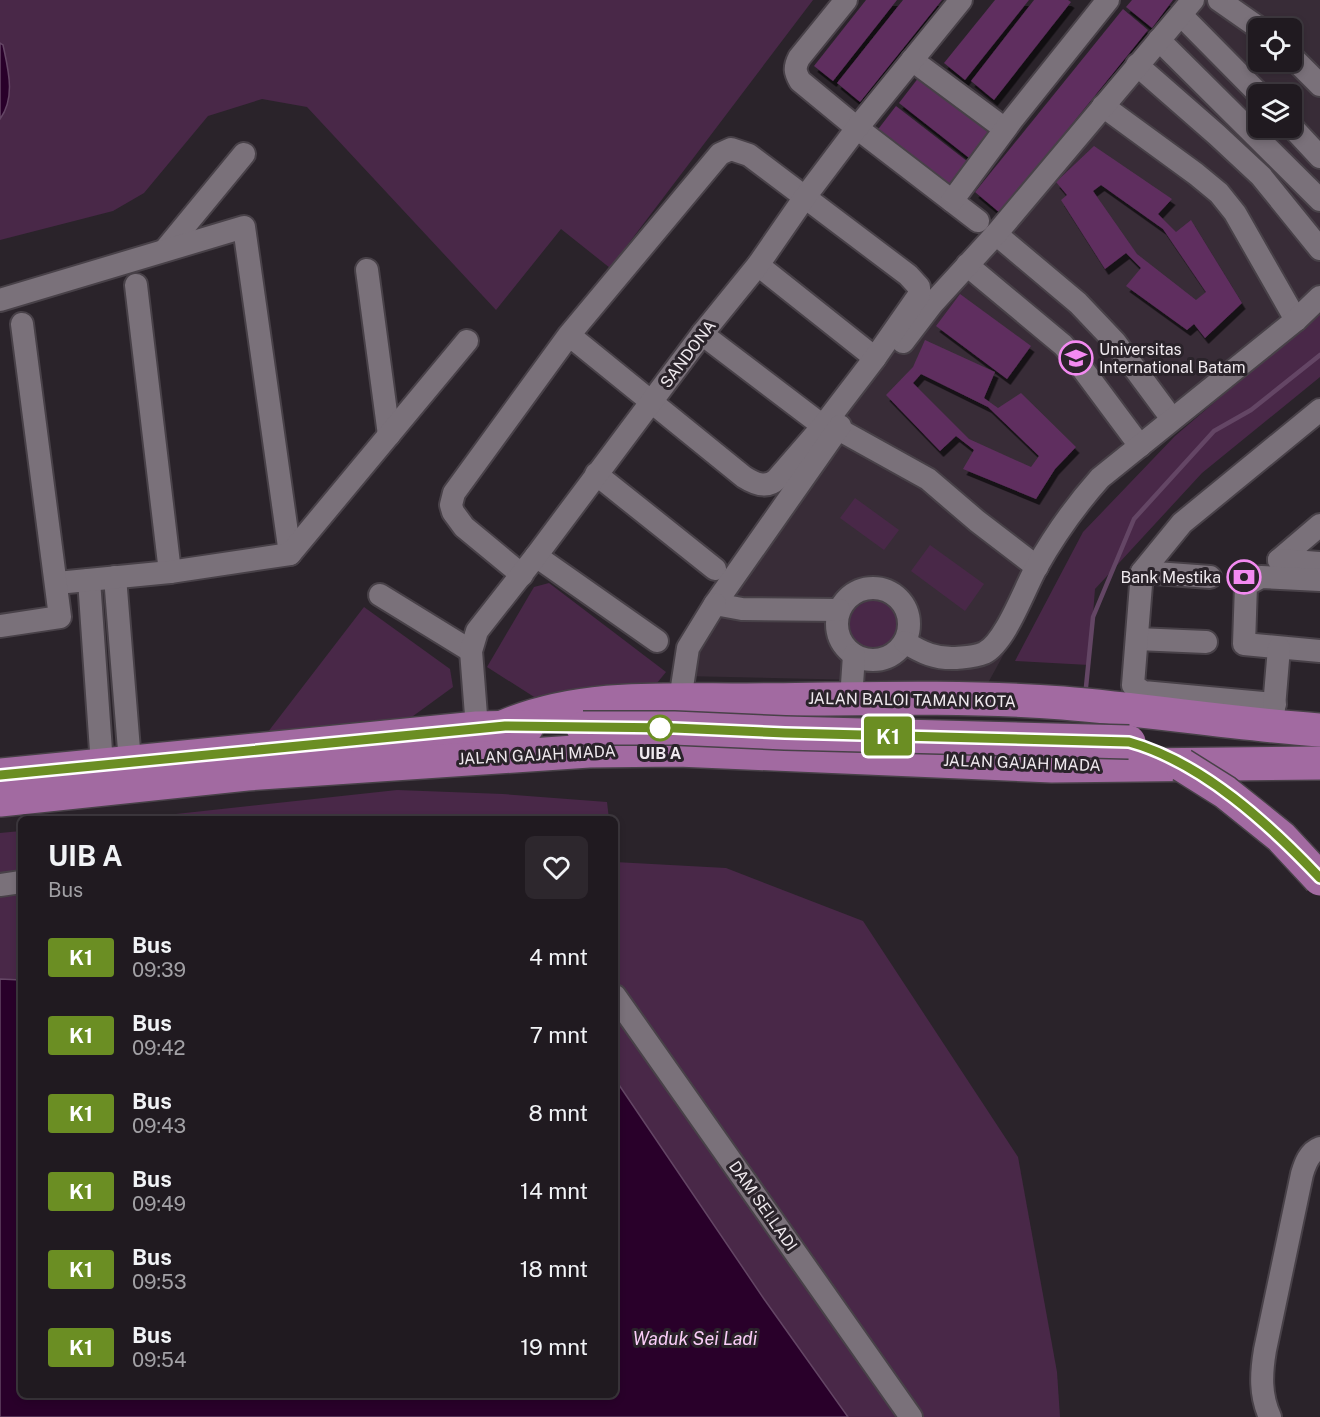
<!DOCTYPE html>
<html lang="id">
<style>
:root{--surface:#201a20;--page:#2d272d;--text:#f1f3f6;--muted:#a2a1a5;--line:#3d383e}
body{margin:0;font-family:"Public Sans",sans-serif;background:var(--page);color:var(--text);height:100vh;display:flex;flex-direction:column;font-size:22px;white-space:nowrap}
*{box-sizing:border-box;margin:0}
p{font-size:20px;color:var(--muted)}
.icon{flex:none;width:33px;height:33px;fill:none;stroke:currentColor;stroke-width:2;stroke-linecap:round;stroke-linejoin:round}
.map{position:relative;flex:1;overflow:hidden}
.panel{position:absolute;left:18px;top:816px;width:600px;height:582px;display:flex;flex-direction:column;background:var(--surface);border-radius:9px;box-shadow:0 3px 9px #0003,0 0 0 2px var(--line)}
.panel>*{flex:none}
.badge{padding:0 12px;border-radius:4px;font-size:21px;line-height:39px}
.buttons{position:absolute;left:1248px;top:18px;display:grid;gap:12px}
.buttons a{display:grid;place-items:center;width:54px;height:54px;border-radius:9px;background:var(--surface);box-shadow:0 3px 9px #0003,0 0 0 2px var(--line);font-size:30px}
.map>.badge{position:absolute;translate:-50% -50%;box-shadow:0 0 0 3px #fff}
.round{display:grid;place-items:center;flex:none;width:63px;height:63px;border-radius:9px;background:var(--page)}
.head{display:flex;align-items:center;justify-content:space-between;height:102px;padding:0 30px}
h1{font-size:28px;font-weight:700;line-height:45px}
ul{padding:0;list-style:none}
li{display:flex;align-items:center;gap:18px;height:78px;padding:0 30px}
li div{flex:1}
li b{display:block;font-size:22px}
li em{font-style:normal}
li .badge{min-width:66px;font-weight:700;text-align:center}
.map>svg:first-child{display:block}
</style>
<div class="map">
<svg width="1320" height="1417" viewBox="0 0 1320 1417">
<defs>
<filter id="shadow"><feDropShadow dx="3.5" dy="6" stdDeviation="0" flood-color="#0009"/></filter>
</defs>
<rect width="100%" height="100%" fill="#2a232a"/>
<path fill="#382c37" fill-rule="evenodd" d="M 1184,0 L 1320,0 L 1320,312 L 1114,482 L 1071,531 L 988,683 L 683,676 L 687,641 L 855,400 L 918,315 ZM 1258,28 L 1292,28 L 1292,62 L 1258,62 ZM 1258,94 L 1292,94 L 1292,128 L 1258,128 Z"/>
<g fill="#492848">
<polygon points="0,0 813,0 610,268 561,229 496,310 307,107 262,99 208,116 144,193 113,211 0,240"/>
<polygon points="1320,312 1320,377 1202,473 1095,589 1089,665 1015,661 1083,532 1175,436"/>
<polygon points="855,498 899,530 884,550 840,518"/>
<polygon points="930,545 984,584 965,611 911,571"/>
<polygon points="549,583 666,672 648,694 542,702 487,667 534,587"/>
<circle cx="875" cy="626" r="26"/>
<polygon points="364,607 450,669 453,687 398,727 261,741"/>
<polygon points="397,790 503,794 607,802 609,819 130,819"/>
<polygon points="21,831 21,980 0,979 0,833"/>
<polygon points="615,862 726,868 863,921 1018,1157 1057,1372 1060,1417 848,1417 764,1299 615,1079"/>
</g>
<g fill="#29002a" stroke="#644665" stroke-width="1.5">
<path d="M 0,43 L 3,45 C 8,69 16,97 0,119 Z"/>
<polygon points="0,979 21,980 21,1395 615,1395 615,1079 764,1299 848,1417 0,1417"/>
</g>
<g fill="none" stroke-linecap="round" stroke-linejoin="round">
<polyline stroke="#644665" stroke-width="4.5" points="1086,687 1093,617 1134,519 1214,431 1251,410 1320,355"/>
</g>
<g fill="#5e2f5e" fill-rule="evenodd" filter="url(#shadow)">
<polygon points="866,0 897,0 833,81 814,66"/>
<polygon points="903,0 942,0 860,102 837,83"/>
<polygon points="995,0 1029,0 965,80 944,63"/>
<polygon points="1034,0 1068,0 1071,2 994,100 971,81"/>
<polygon points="1132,0 1173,0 1152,28 1126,7"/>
<polygon points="1123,9 1148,30 1000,213 975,192"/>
<polygon points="919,77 993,136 973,161 899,103"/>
<polygon points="896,106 972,165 952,191 876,132"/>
<path d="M 1094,146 L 1172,199 L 1158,214 L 1176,232 L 1191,220 L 1242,303 L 1205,338 L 1194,324 L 1187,330 L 1126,286 L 1141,268 L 1126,253 L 1105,269 L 1061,200 L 1067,195 L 1056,182 ZM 1101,185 L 1163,229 L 1206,292 L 1196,300 L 1137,254 L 1093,191 Z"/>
<polygon points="960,294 1031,346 1007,379 936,326"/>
<path d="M 925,340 L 995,372 L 984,398 L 998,408 L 1021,393 L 1076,447 L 1055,469 L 1036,499 L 963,469 L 974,450 L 956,436 L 940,451 L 886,395 L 913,367 ZM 921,374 L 988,407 L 1039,456 L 1031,467 L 969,439 L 913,383 Z"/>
</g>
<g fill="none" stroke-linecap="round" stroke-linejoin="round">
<g stroke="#484148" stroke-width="26">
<g id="minor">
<path d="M 846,0 L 799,58 C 794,68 795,72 800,81 L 857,128 L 978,221"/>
<polyline points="1219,0 1259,28"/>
<polyline points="1181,15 1259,94"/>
<polyline points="1159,40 1320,200"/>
<polyline points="1292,57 1320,85"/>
<polyline points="912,60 1005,129"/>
<polyline points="1137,65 1217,135 1261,176 1320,249"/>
<polyline points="1103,106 1196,174 1219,193 1235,213 1296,320"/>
<polyline points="1292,127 1320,157"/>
<polyline points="952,201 1012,120 1108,0"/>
<polyline points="996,234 1078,303 1115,342 1172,419"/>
<polyline points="165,250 244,154"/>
<polyline points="758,265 875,358"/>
<polyline points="967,265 1063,345 1079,364 1140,446"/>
<polyline points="367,270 389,435"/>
<polyline points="136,285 170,572"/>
<polyline points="0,300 244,227 290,554"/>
<polyline points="702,334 823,426"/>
<polyline points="903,342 932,304 996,234 1193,0"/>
<polyline points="838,429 928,479 977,521 1037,567"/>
<polyline points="596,474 715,569"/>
<polyline points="536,556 657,641"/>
<polyline points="1279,560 1320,525"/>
<polyline points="1279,560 1320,563"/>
<polyline points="1142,572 1210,577"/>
<path d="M 522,575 L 464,527 L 453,512 L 451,505 L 454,493 L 569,335 L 720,154 L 731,149 L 749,155 L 908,275 L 919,287 L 919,295 L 875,358 L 823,426 L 777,479 C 767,489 755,484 744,477 L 569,335"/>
<polyline points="115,577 130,762"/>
<polyline points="89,580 102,765"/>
<polyline points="1320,580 1261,577 1246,585 1244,644 1320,651"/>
<polyline points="57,583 170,572 290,554 467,341"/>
<circle cx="873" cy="624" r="36"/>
<polyline points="380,595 471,651"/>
<polyline points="839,610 742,609 715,604 840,426"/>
<polyline points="0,626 60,617 22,324"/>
<polyline points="1137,639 1206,642"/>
<path d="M 905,642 C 922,653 936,659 956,658 C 966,657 975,657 984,653 C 1005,643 1024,590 1036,568 C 1054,536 1076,505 1100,478 L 1296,320 L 1320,297"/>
<polyline points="851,699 854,655"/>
<polyline points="680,700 688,648 715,604"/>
<polyline points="1275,704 1143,692 1133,685 1142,572 1182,523 1320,410"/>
<polyline points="1273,719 1279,648"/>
<polyline points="477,728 471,651 477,631 536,556 702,334 758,265 805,197 857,128 961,0"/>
<polyline points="0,885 21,882"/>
<polyline points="615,996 911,1417"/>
<path d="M 1270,1417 C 1260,1395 1261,1374 1265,1350 L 1302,1174 C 1305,1164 1309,1152 1320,1148"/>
</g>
</g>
<g stroke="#484148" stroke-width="36">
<g id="highway">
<path d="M 505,726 C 582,694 665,700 746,700 C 852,699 958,695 1063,703 C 1149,710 1234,724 1320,730"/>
<polyline points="0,775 477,728 527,727"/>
<polyline points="0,800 247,774 589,751 678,750 1052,766 1320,763"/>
</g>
</g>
<use href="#minor" stroke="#7a717a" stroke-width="22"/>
<use href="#highway" stroke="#a26aa1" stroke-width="33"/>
<g stroke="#484148" stroke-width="36" stroke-linecap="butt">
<g id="highway-bridge">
<polyline points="583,728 674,728 785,733 1129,742"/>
<polyline points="1182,765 1225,792 1281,837 1320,879"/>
</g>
</g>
<use href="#highway-bridge" stroke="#a26aa1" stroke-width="33"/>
</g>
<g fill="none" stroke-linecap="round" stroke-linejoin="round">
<g stroke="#fff" stroke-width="14">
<path id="line" d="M 0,775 L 505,726 L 674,728 L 785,733 L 1129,742 C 1202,762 1270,825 1320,878"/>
</g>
<use href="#line" stroke="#6b8e23" stroke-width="9"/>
</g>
<defs>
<g id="university-ring" transform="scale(1.725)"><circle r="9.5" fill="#2a232a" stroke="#f38af1" stroke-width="1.5"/><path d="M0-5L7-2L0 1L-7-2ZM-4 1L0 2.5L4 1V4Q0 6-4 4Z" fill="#f38af1"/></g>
<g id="bank-ring" transform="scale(1.725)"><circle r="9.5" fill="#2a232a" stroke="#f38af1" stroke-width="1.5"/><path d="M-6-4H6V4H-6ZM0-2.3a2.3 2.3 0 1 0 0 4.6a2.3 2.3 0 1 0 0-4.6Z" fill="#f38af1"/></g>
</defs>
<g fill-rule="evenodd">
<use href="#university-ring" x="1076" y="358"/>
<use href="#bank-ring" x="1244" y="577"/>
</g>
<circle fill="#fff" stroke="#6b8e23" stroke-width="3" cx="660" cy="728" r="12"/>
<g text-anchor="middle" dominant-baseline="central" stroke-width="6" stroke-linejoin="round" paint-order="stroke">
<g font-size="16" fill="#efe9ee" stroke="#2a232a" text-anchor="start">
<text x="1099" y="349">Universitas<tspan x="1099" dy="18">International Batam</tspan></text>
<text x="1221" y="577" text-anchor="end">Bank Mestika</text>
</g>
<g font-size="16" fill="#efe9ee" stroke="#2a232a">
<text transform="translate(688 354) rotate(-53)">SANDONA</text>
<text transform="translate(912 700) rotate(1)">JALAN BALOI TAMAN KOTA</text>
<text transform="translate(537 755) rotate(-3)">JALAN GAJAH MADA</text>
<text transform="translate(1022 763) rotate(2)">JALAN GAJAH MADA</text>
<text transform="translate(763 1206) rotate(55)">DAM SEI.LADI</text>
</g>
<g font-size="16" font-weight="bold" fill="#efe9ee" stroke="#2a232a">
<text x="660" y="753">UIB A</text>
</g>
<g font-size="18" font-style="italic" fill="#fbcef9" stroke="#2a232a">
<text x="695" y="1338">Waduk Sei Ladi</text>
</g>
</g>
</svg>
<div class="buttons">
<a><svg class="icon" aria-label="locate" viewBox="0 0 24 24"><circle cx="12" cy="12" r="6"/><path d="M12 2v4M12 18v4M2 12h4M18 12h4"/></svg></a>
<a><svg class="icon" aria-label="layers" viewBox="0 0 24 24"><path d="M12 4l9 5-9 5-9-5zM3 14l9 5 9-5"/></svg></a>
</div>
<b class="badge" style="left:888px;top:736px;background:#6b8e23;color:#fff">K1</b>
<section class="panel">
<div class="head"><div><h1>UIB A</h1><p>Bus</p></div><a class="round"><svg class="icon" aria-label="heart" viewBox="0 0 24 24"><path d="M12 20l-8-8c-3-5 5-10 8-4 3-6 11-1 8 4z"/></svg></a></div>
<ul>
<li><span class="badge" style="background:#6b8e23;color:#fff">K1</span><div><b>Bus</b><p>09:39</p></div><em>4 mnt</em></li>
<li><span class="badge" style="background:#6b8e23;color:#fff">K1</span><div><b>Bus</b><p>09:42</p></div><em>7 mnt</em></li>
<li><span class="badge" style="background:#6b8e23;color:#fff">K1</span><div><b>Bus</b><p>09:43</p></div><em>8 mnt</em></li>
<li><span class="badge" style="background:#6b8e23;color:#fff">K1</span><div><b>Bus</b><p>09:49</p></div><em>14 mnt</em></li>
<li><span class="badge" style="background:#6b8e23;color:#fff">K1</span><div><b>Bus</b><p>09:53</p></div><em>18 mnt</em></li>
<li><span class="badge" style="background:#6b8e23;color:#fff">K1</span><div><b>Bus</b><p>09:54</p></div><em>19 mnt</em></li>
</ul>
</section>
</div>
